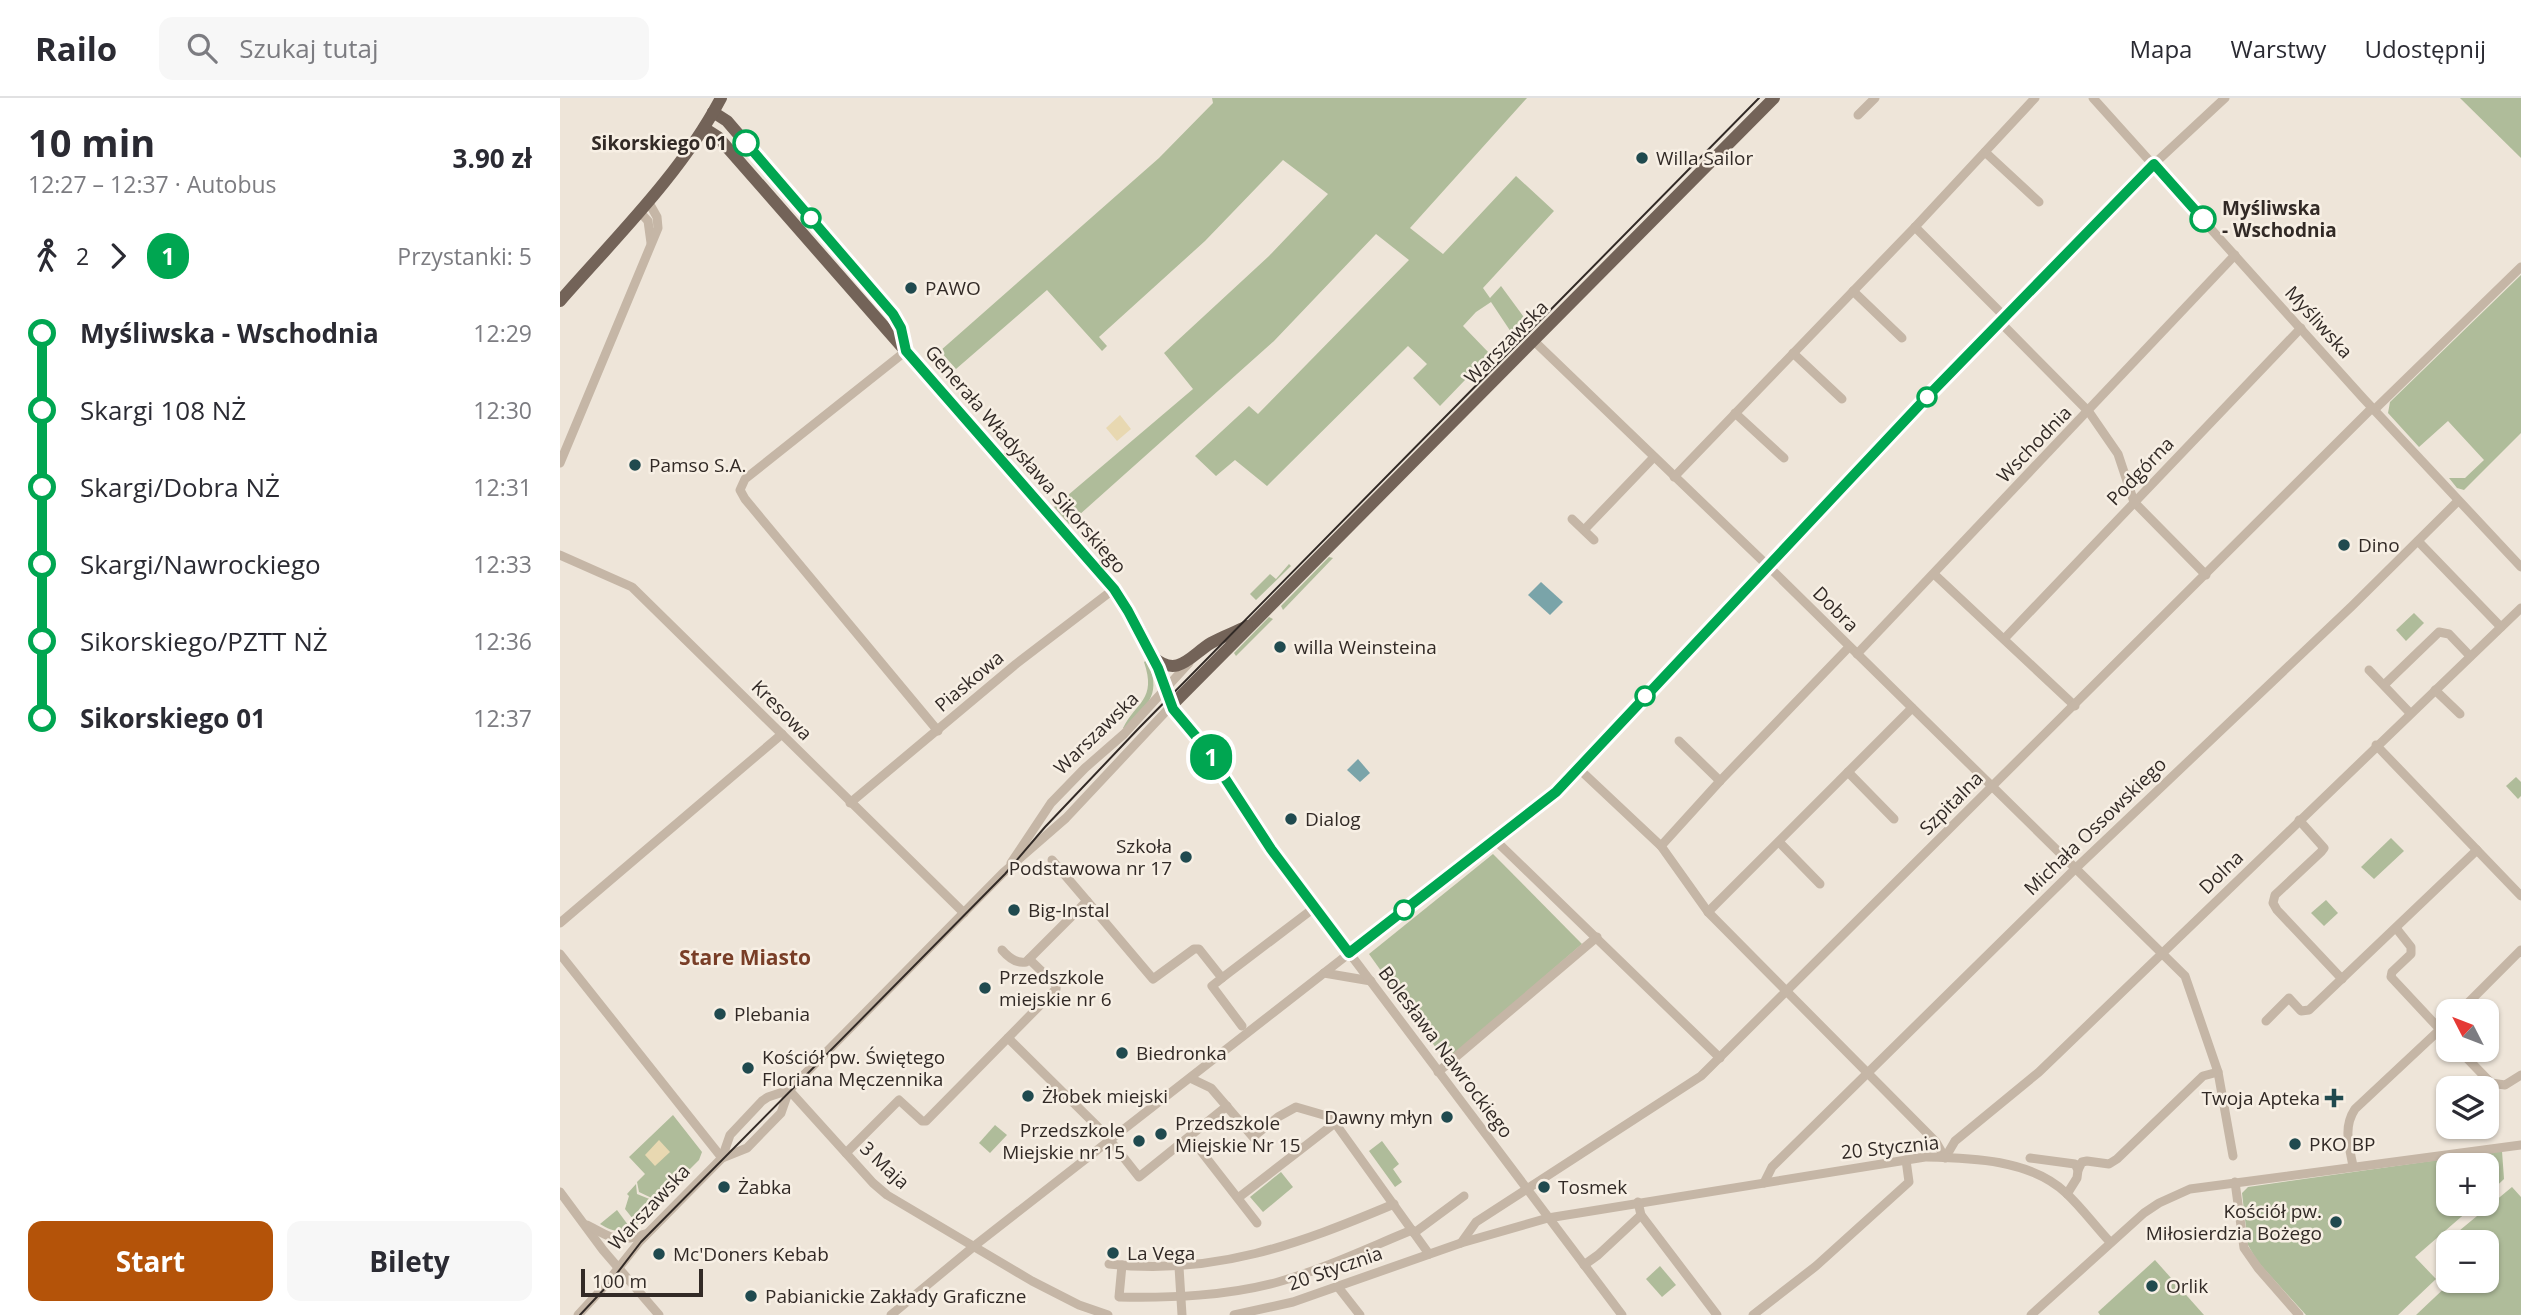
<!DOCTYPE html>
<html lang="pl">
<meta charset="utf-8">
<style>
:root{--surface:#fff;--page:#f7f7f7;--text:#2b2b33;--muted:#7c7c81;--line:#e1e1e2;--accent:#b45309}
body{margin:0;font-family:"Open Sans",sans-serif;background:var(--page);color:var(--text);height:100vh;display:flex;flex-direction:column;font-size:26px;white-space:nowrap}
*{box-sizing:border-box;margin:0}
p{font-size:23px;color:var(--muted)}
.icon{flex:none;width:38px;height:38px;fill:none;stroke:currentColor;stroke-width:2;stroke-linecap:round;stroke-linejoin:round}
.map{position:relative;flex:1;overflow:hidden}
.drawer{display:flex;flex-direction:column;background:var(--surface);width:560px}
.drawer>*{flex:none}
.badge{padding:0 14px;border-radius:23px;font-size:24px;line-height:46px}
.needle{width:46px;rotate:312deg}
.tools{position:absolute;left:1876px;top:901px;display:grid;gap:14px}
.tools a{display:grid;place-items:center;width:63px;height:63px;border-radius:14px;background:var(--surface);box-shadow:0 2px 5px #0004;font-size:35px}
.scale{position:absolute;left:21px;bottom:18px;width:122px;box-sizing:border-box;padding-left:7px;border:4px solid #322a26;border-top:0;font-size:19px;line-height:24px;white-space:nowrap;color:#322a26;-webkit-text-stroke:5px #f7efe4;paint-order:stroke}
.map>.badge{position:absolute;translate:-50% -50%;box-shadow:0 0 0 4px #fff}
.legs{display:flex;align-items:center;gap:10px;height:77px;padding:0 28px;font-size:23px}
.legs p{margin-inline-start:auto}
.summary{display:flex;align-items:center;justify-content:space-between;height:119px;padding:0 28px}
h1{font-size:38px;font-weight:700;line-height:52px}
.primary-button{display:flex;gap:14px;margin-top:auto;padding:14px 28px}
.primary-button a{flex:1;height:80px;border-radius:14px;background:var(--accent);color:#fff;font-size:28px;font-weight:700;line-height:80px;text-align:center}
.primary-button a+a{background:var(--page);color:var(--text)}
ul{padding:0 28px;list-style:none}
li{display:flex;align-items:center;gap:24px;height:77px;font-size:26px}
li i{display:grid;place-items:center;width:10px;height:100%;margin:0 9px;background:currentColor}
li i::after{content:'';width:18px;height:18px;margin:-9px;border:5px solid;border-radius:50%;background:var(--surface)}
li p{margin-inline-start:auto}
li:first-child i{background:linear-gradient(#0000 50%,currentColor 0)}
li:last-child i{background:linear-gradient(currentColor 50%,#0000 0)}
header{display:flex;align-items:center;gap:42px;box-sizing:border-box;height:98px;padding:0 35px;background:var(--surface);border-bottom:2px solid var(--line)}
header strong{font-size:33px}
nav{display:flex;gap:38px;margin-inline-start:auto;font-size:24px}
.search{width:490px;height:63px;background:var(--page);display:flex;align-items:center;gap:18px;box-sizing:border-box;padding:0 24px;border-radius:14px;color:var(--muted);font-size:26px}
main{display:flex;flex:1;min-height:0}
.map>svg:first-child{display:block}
</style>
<header>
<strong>Railo</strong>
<div class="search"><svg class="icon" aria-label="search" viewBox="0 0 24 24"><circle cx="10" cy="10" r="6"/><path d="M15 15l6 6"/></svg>Szukaj tutaj</div>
<nav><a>Mapa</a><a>Warstwy</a><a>Udostępnij</a></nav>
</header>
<main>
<section class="drawer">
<div class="summary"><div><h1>10 min</h1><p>12:27 – 12:37 · Autobus</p></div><b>3.90 zł</b></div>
<div class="legs"><svg class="icon" aria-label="walk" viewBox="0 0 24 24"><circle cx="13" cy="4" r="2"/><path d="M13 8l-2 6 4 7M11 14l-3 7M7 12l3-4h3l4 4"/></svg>2<svg class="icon" aria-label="forward" viewBox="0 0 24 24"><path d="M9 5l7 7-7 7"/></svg><b class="badge" style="background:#00a651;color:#fff">1</b><p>Przystanki: 5</p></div>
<ul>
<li><i style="color:#00a651"></i><b>Myśliwska - Wschodnia</b><p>12:29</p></li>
<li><i style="color:#00a651"></i><span>Skargi 108 NŻ</span><p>12:30</p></li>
<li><i style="color:#00a651"></i><span>Skargi/Dobra NŻ</span><p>12:31</p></li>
<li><i style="color:#00a651"></i><span>Skargi/Nawrockiego</span><p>12:33</p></li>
<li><i style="color:#00a651"></i><span>Sikorskiego/PZTT NŻ</span><p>12:36</p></li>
<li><i style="color:#00a651"></i><b>Sikorskiego 01</b><p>12:37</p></li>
</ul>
<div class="primary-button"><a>Start</a><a>Bilety</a></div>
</section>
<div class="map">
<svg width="1961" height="1217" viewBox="0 0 1961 1217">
<rect width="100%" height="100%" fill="#eee5d9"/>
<g fill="#afbc9a">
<polygon points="652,0 967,0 850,130 883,156 956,78 994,113 923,190 930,200 941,188 966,222 951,234 931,204 916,214 903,228 930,256 880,308 853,280 867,266 848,248 707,388 675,362 656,378 635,358 689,308 698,316 849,162 816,136 714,243 509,426 494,409 633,291 604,255 709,158 768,96 723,62 645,143 539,239 547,248 542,253 487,192 396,271 380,253 599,60 653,5"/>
<polygon points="1900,0 1961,0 1961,60"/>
<polygon points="1961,177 1961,335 1904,392 1897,390 1889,380 1905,380 1924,362 1888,323 1859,349 1828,315 1830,304"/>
<polygon points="769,459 773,460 723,512 721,508"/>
<polygon points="729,466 731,468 696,502 690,496 710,476 716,481"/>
<polygon points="1854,515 1864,525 1846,543 1836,532"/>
<polygon points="709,519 713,521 676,558 674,555"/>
<path d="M 587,562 C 602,596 589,604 567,630 L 563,630 C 576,604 597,602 584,564 Z"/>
<polygon points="1956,679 1961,684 1961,698 1958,701 1946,688"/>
<polygon points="1831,740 1844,753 1814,781 1801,769"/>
<polygon points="933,756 1022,846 886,964 809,856"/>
<polygon points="1766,802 1778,815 1764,828 1751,815"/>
<polygon points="113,1017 142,1054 139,1062 98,1103 79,1094 77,1084 85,1076 69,1059"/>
<polygon points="435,1027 447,1037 430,1055 419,1045"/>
<polygon points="822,1043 839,1066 833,1071 842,1084 835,1089 809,1053"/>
<polygon points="1942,1053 1944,1081 1927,1097 1927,1068 1888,1068 1888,1106 1916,1106 1855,1159 1876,1181 1838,1217 1746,1217 1697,1163 1688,1147 1682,1095 1688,1089"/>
<polygon points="721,1074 733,1089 703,1114 690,1099"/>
<polygon points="76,1086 77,1096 97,1104 77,1126 65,1111 69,1098 67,1096"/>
<polygon points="1952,1089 1961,1099 1961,1217 1856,1217 1892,1183 1927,1183 1927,1144 1888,1144 1888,1165 1876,1152"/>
<path d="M 57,1112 L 71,1131 C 59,1135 51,1133 40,1126 Z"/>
<polygon points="1595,1162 1644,1217 1540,1217 1538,1214"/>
<polygon points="1100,1168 1116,1187 1102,1199 1086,1181"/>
</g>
<g fill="#e8d8b1">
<polygon points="560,317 571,331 557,343 546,330"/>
<polygon points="99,1042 110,1054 95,1068 85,1057"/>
</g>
<g fill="#7aa4a9">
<polygon points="981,484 1003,504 990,517 968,497"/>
<polygon points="798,661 810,675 800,684 787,672"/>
</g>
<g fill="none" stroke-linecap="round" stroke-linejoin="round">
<g stroke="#c5b6a6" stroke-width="9">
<polyline points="1533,0 1803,300 1961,469"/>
<polyline points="1298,17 1315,0"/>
<polyline points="1425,54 1479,104"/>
<polyline points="79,113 88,123 91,145"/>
<polyline points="1355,129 1446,220"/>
<polyline points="1293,193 1342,240"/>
<polyline points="1441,225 1529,314 1558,356 1574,404 1646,477"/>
<polyline points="974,243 1208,468 1625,878 1658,974 1673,1058"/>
<polyline points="346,253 185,381 180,392 185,401 378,633"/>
<polyline points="1233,255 1282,301"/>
<polyline points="1814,312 1961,169"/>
<polyline points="1175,315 1224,360"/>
<polyline points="0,365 98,130 97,119 88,103"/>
<polyline points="1114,379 1355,129 1475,0"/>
<polyline points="1012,421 1034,442"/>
<polyline points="1024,432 1094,359"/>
<polyline points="1858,443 1941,529"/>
<polyline points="0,457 72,489 404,815"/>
<polyline points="1374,476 1515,608"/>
<polyline points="1444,541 1741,230"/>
<polyline points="1297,556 1675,157"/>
<polyline points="1809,572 1850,615"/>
<polyline points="1824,587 1879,534 1889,536 1910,558"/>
<polyline points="1875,592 1900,616"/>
<polyline points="1119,643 1160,683"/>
<polyline points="1816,647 1961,798"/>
<polyline points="1018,670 1101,748 1148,814 1376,1044 1385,1060 1395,1043 1479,974 1961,510"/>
<polyline points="1288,674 1334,721"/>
<polyline points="290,705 456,566 554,491"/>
<polyline points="1739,722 1764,750 1761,754 1715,797 1713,805 1717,812 1782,881"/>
<polyline points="935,742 1160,960"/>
<polyline points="1219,744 1260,786"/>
<polyline points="1101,748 1160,683 1289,549"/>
<polyline points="451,765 491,705 525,670 564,636 629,565"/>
<polyline points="527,803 593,881 634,851 639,851 662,880 652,888 682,928"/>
<polyline points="1148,814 1352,610"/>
<polyline points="0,825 222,636"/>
<polyline points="1836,830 1851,849 1851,856 1832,874 1831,879 1888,940"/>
<path d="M 442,852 C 448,859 456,866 466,864 L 527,803 L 492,762"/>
<polyline points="0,856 162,1060"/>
<polyline points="764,875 811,883"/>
<polyline points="662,880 754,810"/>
<polyline points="1899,914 1961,852"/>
<polyline points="1706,923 1729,900 1741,913 1749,912 1917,752"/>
<polyline points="448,940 545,1036 579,1079 667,1008"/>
<polyline points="1899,952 1931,985 1945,987 1961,977"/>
<polyline points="878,974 1037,839"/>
<polyline points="630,980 651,990 693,1039 718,1019 736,1009 767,1018 775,1025 869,1156"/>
<polyline points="229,992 313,1085 327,1097 472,1183 519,1207 548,1217"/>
<polyline points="630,1039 697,1125"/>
<polyline points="286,1055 339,1002 362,1023 366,1023 496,891 496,887 469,861"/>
<polyline points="162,1060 170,1037 202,1003 208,999 229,992 443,775 506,720 611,608 644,648 711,751 1062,1217"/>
<polyline points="1470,1060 1515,1066 1518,1072 1517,1080 1507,1096"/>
<path d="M 1793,1068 C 1789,1047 1783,1029 1795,1011 L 1888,924"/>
<polyline points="1518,1072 1522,1064 1527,1063 1549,1066 1557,1061 1643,978 1658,974"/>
<polyline points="1675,1084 1684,1150 1698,1170 1739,1217"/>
<polyline points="1204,1085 1212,1069 1516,770 1792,508 1898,403"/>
<polyline points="0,1094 43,1152 99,1217"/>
<polyline points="678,1100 775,1025"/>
<polyline points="1078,1104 1081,1117 1157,1217"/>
<path d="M 27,1127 C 53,1140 54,1146 85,1136"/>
<polyline points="854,1135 904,1098"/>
<polyline points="901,1145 916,1124 1141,978 1812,310"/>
<path d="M 549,1166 C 654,1178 739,1146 834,1106"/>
<path d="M 562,1167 L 559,1199 C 612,1200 666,1198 718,1184 C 764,1171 808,1150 852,1132"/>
<polyline points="1024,1167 1038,1157 1081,1117"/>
<polyline points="619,1169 622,1217"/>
<polyline points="778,1189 800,1217"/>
<polyline points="18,1217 41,1192 80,1143 162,1060 187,1050 221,1015 229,992"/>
<polyline points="331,1217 418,1145 996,694 1367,299 1594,66 1665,0"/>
<path d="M 674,1217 L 733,1204 L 901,1145 L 988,1120 L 1365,1059 C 1411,1060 1470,1061 1506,1095 C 1522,1110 1535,1128 1550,1144"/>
<polyline points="1193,1217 1256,1168 1349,1084 1346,1062"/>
<polyline points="1471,1217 1584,1115 1599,1105 1630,1091 1961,1047"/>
</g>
<g stroke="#736358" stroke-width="12">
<polyline points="153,14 167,23 333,216 341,230 346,253"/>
<path d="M 144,30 L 158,39 L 554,491 C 579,525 600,568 611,608 L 1214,0"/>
<path d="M 0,203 C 56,139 121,76 161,0"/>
<path d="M 593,559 C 618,581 631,557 651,545 C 663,538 676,534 687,528"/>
</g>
<polyline stroke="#322a26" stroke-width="2" points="20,1217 48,1187 81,1144 445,776 485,729 579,630 1199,0"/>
</g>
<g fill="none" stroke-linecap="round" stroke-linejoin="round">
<g stroke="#fff" stroke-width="16">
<polyline id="line-1" points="186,45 333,216 341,230 346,253 554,491 568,513 598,570 613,611 644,648 711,751 789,855 996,694 1367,299 1594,66 1643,121"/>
</g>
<use href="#line-1" stroke="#00a651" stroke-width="10"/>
</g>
<g fill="#fff" stroke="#00a651" stroke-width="3.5">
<circle cx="186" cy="45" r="12"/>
<circle cx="251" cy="120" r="9"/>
<circle cx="1643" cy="121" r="12"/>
<circle cx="1367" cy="299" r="9"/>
<circle cx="1085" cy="598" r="9"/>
<circle cx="844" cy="812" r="9"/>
</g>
<g fill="#204a4f" stroke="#f7efe4" stroke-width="2.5">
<circle cx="1082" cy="60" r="7"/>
<circle cx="351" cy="190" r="7"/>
<circle cx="75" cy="367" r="7"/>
<circle cx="1784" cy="447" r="7"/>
<circle cx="720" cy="549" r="7"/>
<circle cx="731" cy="721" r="7"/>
<circle cx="626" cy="759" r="7"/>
<circle cx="454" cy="812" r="7"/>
<circle cx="425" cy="890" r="7"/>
<circle cx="160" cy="916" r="7"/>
<circle cx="562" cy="955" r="7"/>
<circle cx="188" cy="970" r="7"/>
<circle cx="468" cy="998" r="7"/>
<path d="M1770.5 989.5h7v7h7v7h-7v7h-7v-7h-7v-7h7z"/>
<circle cx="887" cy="1019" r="7"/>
<circle cx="601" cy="1036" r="7"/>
<circle cx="579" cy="1043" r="7"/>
<circle cx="1735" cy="1046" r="7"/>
<circle cx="164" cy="1089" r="7"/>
<circle cx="984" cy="1089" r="7"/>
<circle cx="1776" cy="1124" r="7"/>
<circle cx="553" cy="1155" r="7"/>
<circle cx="99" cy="1156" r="7"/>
<circle cx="1592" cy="1188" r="7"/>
<circle cx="191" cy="1198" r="7"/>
</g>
<g text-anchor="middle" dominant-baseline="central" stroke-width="5" stroke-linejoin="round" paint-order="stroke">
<g font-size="19" font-weight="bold" fill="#322a26" stroke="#f7efe4" text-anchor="end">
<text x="167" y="45">Sikorskiego 01</text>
<text x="1662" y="110" text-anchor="start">Myśliwska<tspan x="1662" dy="22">- Wschodnia</tspan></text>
</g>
<g font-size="19" fill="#322a26" stroke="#f7efe4" text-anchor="start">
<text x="1096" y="60">Willa Sailor</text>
<text x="365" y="190">PAWO</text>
<text x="89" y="367">Pamso S.A.</text>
<text x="1798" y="447">Dino</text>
<text x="734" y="549">willa Weinsteina</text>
<text x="745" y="721">Dialog</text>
<text x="612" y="748" text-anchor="end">Szkoła<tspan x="612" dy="22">Podstawowa nr 17</tspan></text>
<text x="468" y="812">Big-Instal</text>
<text x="439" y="879">Przedszkole<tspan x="439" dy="22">miejskie nr 6</tspan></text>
<text x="174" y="916">Plebania</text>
<text x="576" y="955">Biedronka</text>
<text x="202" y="959">Kościół pw. Świętego<tspan x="202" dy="22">Floriana Męczennika</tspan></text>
<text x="482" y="998">Żłobek miejski</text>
<text x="1760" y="1000" text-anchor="end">Twoja Apteka</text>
<text x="873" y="1019" text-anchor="end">Dawny młyn</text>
<text x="615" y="1025">Przedszkole<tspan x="615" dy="22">Miejskie Nr 15</tspan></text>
<text x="565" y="1032" text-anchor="end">Przedszkole<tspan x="565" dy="22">Miejskie nr 15</tspan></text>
<text x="1749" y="1046">PKO BP</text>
<text x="178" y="1089">Żabka</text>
<text x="998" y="1089">Tosmek</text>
<text x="1762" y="1113" text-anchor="end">Kościół pw.<tspan x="1762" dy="22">Miłosierdzia Bożego</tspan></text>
<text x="567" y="1155">La Vega</text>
<text x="113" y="1156">Mc'Doners Kebab</text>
<text x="1606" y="1188">Orlik</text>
<text x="205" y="1198">Pabianickie Zakłady Graficzne</text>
</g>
<g font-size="19" fill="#322a26" stroke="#f7efe4">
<text transform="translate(1759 224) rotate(48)">Myśliwska</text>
<text transform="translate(946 244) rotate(-45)">Warszawska</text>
<text transform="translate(1474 346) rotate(-46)">Wschodnia</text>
<text transform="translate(466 361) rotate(49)">Generała Władysława Sikorskiego</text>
<text transform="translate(1580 373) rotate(-46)">Podgórna</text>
<text transform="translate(1276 511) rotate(45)">Dobra</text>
<text transform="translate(409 583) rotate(-40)">Piaskowa</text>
<text transform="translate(222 612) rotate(45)">Kresowa</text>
<text transform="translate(536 635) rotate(-44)">Warszawska</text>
<text transform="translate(1391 705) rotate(-45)">Szpitalna</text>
<text transform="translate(1535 728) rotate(-44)">Michała Ossowskiego</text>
<text transform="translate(1661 774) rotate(-44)">Dolna</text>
<text transform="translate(886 954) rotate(53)">Bolesława Nawrockiego</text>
<text transform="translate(1330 1049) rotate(-6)">20 Stycznia</text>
<text transform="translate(325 1067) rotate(43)">3 Maja</text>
<text transform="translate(89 1109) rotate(-47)">Warszawska</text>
<text transform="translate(775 1170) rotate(-19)">20 Stycznia</text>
</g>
<g font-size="21" font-weight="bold" fill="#793e27" stroke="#f7efe4">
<text x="185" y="859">Stare Miasto</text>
</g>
</g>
</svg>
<div class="tools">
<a><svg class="needle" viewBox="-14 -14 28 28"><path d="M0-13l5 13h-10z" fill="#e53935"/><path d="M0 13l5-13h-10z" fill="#7c7c81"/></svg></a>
<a><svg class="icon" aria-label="layers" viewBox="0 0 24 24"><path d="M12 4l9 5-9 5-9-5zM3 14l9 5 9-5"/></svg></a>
<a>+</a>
<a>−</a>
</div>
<div class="scale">100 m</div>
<b class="badge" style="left:651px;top:659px;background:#00a651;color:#fff">1</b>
</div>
</main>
